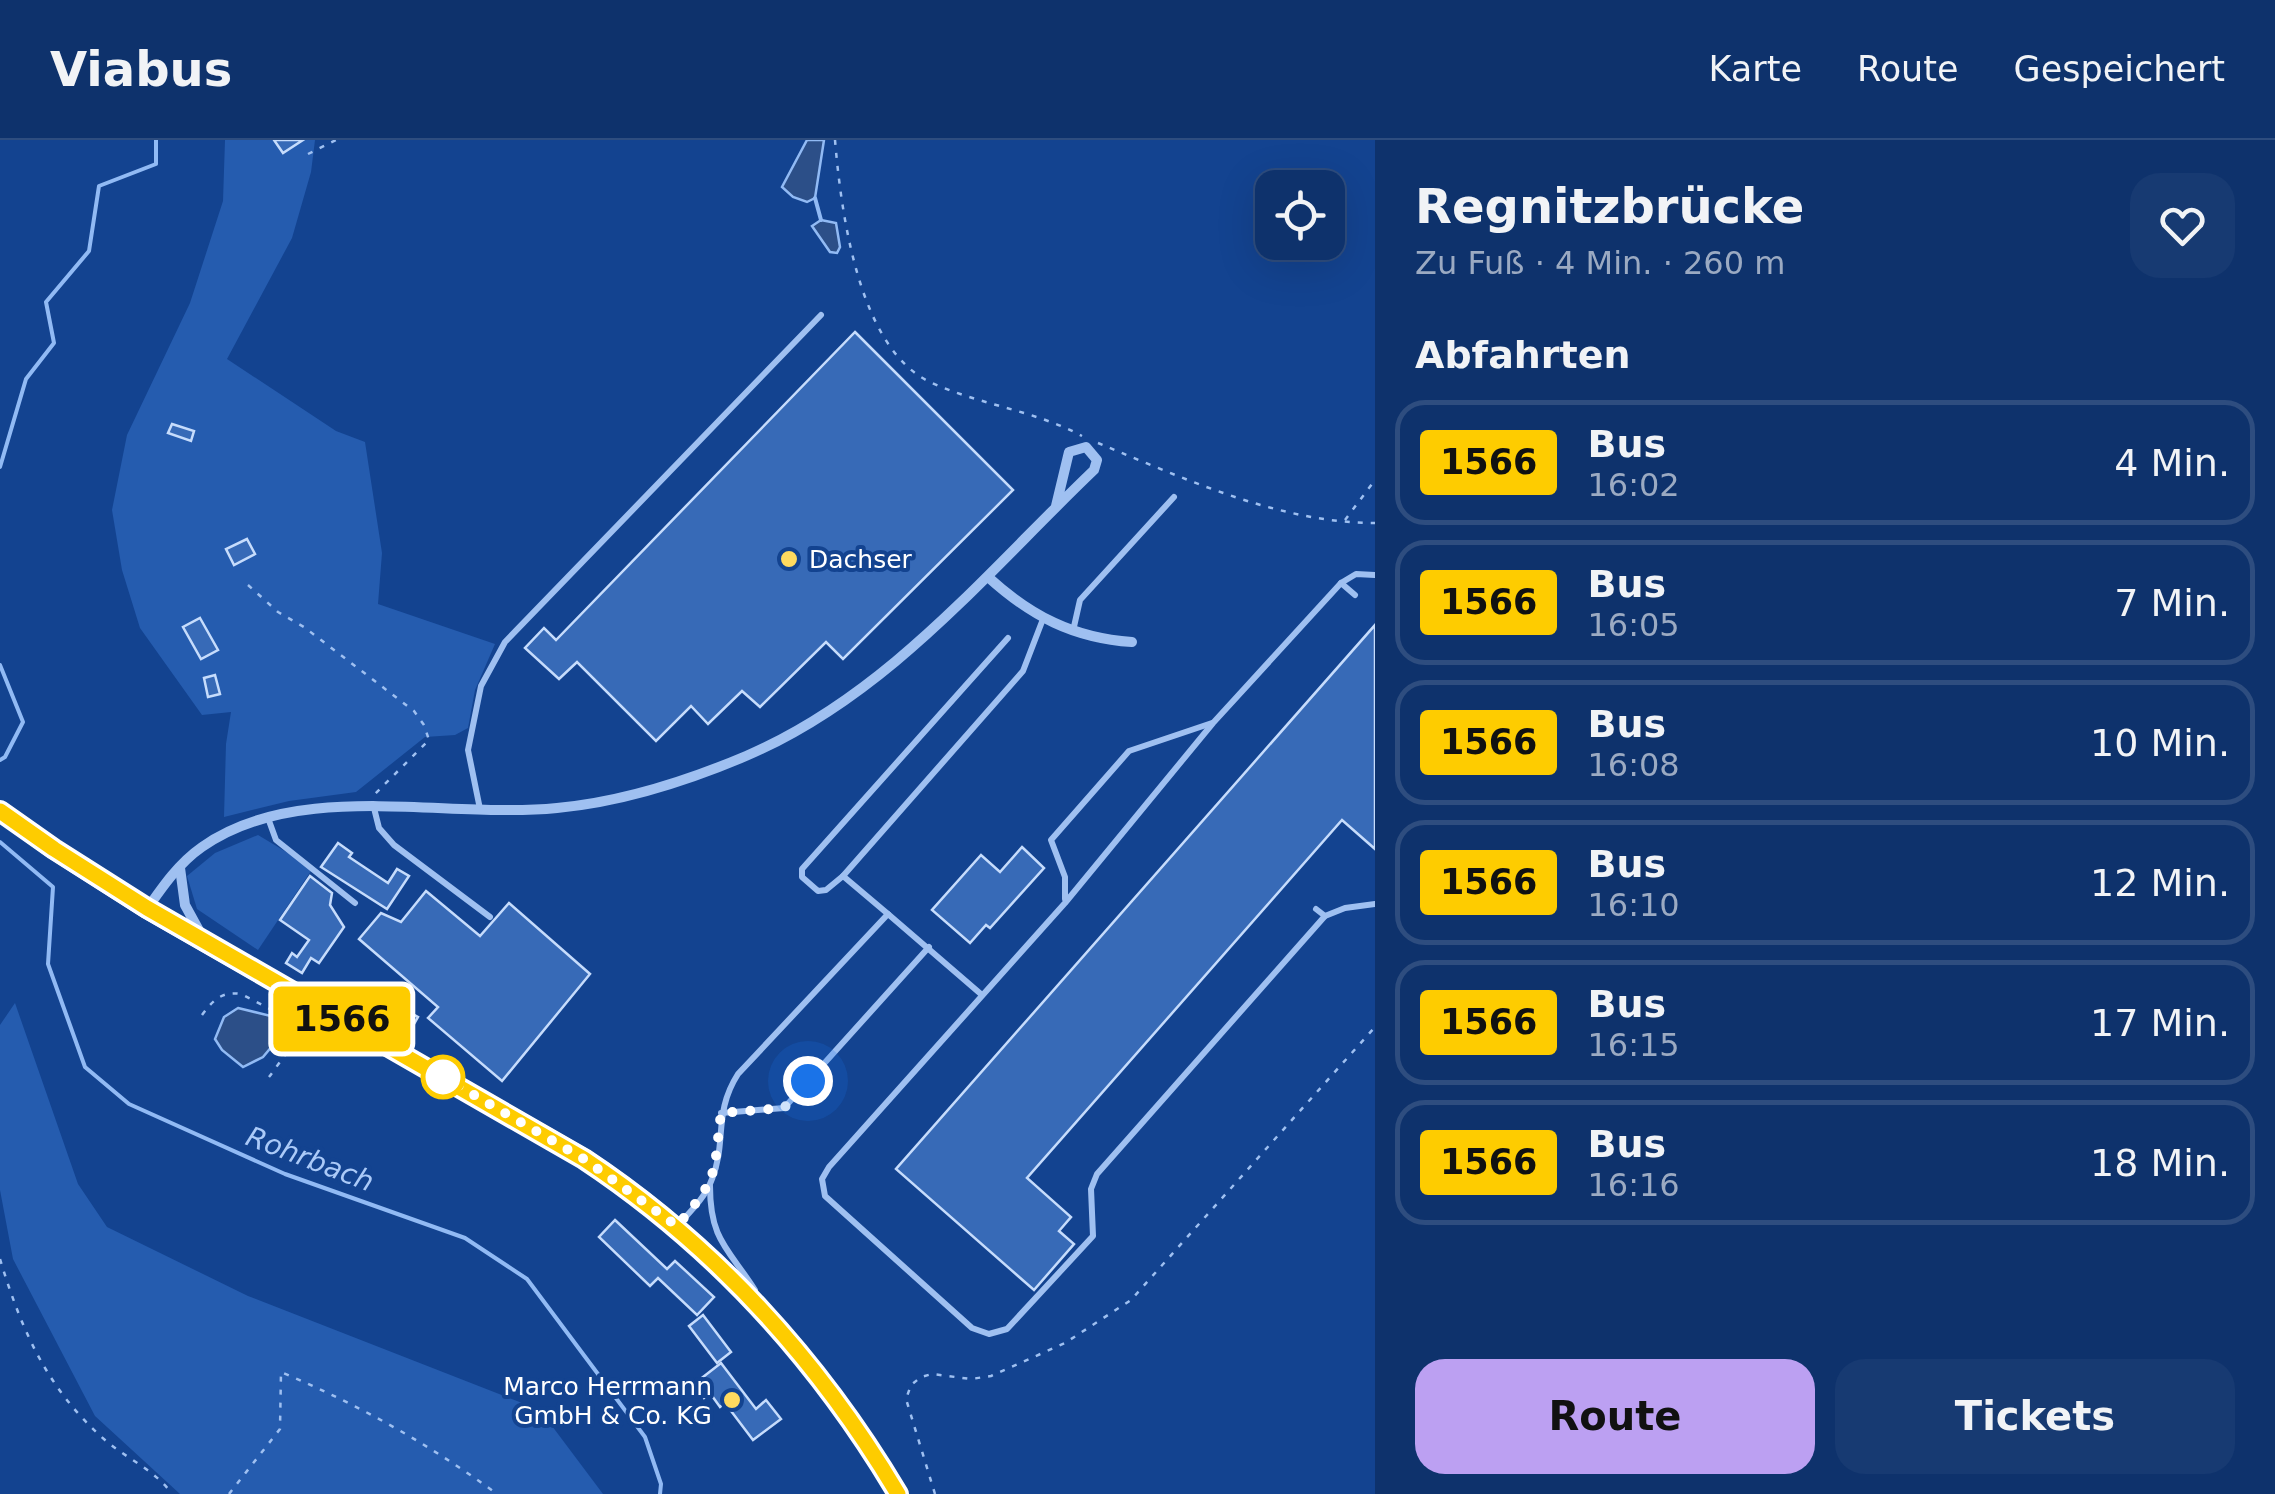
<!DOCTYPE html>
<html lang="de">
<meta charset="utf-8">
<style>
:root{--surface:#0e326c;--page:#173a72;--text:#f1f3f6;--muted:#9baac2;--line:#2e4d7f;--accent:#bca0f2}
body{margin:0;font-family:"DejaVu Sans",sans-serif;background:var(--page);color:var(--text);height:100vh;display:flex;flex-direction:column;font-size:38px;white-space:nowrap}
*{box-sizing:border-box;margin:0}
p{font-size:32px;color:var(--muted)}
.icon{flex:none;width:55px;height:55px;fill:none;stroke:currentColor;stroke-width:2;stroke-linecap:round;stroke-linejoin:round}
.map{position:relative;flex:1;overflow:hidden}
.details{display:flex;flex-direction:column;background:var(--surface);width:900px}
.details>*{flex:none}
.badge{padding:0 20px;border-radius:8px;font-size:35px;line-height:65px}
.fabs{position:absolute;left:1255px;top:30px;display:grid;gap:20px}
.fabs a{display:grid;place-items:center;width:90px;height:90px;border-radius:20px;background:var(--surface);box-shadow:0 10px 40px #0002,0 0 0 2px var(--line);font-size:50px}
.you{position:absolute;width:50px;height:50px;margin:-25px;border:8px solid #fff;border-radius:50%;background:#1a73e8;box-shadow:0 0 0 15px #1a73e833}
.map>.badge{position:absolute;translate:-50% -50%;box-shadow:0 0 0 5px #fff}
h2{padding:0 40px;font-size:38px;line-height:90px}
.round{display:grid;place-items:center;flex:none;width:105px;height:105px;border-radius:30px;background:var(--page)}
.overview{display:flex;align-items:center;justify-content:space-between;height:170px;padding:0 40px}
h1{font-size:48px;font-weight:800;line-height:75px}
.cta{display:flex;gap:20px;margin-top:auto;padding:20px 40px}
.cta a{flex:1;height:115px;border-radius:30px;background:var(--accent);color:#111;font-size:40px;font-weight:800;line-height:115px;text-align:center}
.cta a+a{background:var(--page);color:var(--text)}
ul{padding:0;list-style:none}
li{display:flex;align-items:center;gap:30px;height:125px;margin:0 20px 15px;padding:0 20px;border:5px solid var(--line);border-radius:30px}
li div{flex:1}
li b{display:block;font-size:38px}
li em{font-style:normal}
li .badge{min-width:110px;font-weight:700;text-align:center}
header{display:flex;align-items:center;gap:60px;box-sizing:border-box;height:140px;padding:0 50px;background:var(--surface);border-bottom:2px solid var(--line)}
header strong{font-size:48px}
nav{display:flex;gap:55px;margin-inline-start:auto;font-size:35px}
main{display:flex;flex:1;min-height:0}
.map>svg:first-child{display:block}
</style>
<header>
<strong>Viabus</strong>
<nav><a>Karte</a><a>Route</a><a>Gespeichert</a></nav>
</header>
<main>
<div class="map">
<svg width="1375" height="1354" viewBox="0 0 1375 1354">
<rect width="100%" height="100%" fill="#134390"/>
<g fill="#255caf">
<polygon points="225,0 315,0 311,32 292,98 227,219 336,291 365,302 382,413 378,464 495,504 475,550 468,588 455,595 425,597 356,652 289,661 224,677 226,604 231,572 202,575 140,488 122,430 112,370 127,295 190,163 223,61"/>
<polygon points="258,695 313,728 258,810 197,769 187,736 215,713"/>
<polygon points="15,863 78,1044 107,1087 248,1156 540,1270 603,1354 180,1354 95,1276 13,1119 0,1050 0,885"/>
</g>
<g fill="#2c4f88" stroke="#91baf4" stroke-width="2.5">
<polygon points="807,0 824,0 815,58 807,62 793,57 782,47"/>
<polygon points="821,80 836,83 840,107 837,113 830,112 812,86"/>
<polygon points="238,868 271,876 277,887 278,899 263,917 243,927 222,910 215,899 224,877"/>
</g>
<g fill="none" stroke-linecap="round" stroke-linejoin="round">
<g stroke="#91baf4" stroke-width="4">
<polyline points="815,58 821,80"/>
<polyline points="0,327 26,239 54,203 46,162 89,111 99,46 156,24 156,0"/>
<polyline points="0,525 23,582 5,617 0,620"/>
<polyline points="0,702 53,747 48,824 85,927 129,964 285,1034 465,1098 527,1139 645,1297 661,1344 660,1354"/>
</g>
</g>
<g fill="#376ab7" stroke="#c6dcfc" stroke-width="2.5">
<polygon points="274,0 303,0 283,13"/>
<polygon points="855,192 1013,350 843,519 826,502 760,567 742,551 708,584 691,566 656,601 577,522 559,539 525,508 544,488 556,500"/>
<polygon points="172,284 194,291 191,301 168,293"/>
<polygon points="247,399 255,414 234,425 226,409"/>
<polygon points="200,478 218,510 201,519 183,487"/>
<polygon points="1375,485 1375,709 1342,680 1027,1038 1071,1077 1059,1091 1074,1104 1034,1150 896,1029"/>
<polygon points="215,535 220,554 208,557 204,538"/>
<polygon points="338,703 352,713 349,717 388,743 397,729 409,736 387,769 321,727"/>
<polygon points="1022,707 1044,728 990,788 986,785 970,803 932,770 981,715 1000,732"/>
<polygon points="310,736 332,753 330,765 344,787 319,823 311,818 302,833 286,823 292,813 297,817 309,800 280,780"/>
<polygon points="426,751 480,796 509,763 590,834 502,941 428,878 438,867 359,799 381,773 401,782"/>
<polygon points="400,867 418,877 410,891 393,881"/>
<polygon points="615,1080 667,1129 675,1121 714,1157 697,1175 658,1138 650,1146 599,1097"/>
<polygon points="703,1175 731,1212 717,1223 689,1186"/>
<polygon points="721,1223 756,1269 766,1260 781,1279 753,1300 725,1263 720,1267 710,1253 704,1258 694,1244"/>
</g>
<g fill="none" stroke-linecap="round" stroke-linejoin="round">
<g stroke="#9fc0f1" stroke-width="2.5" stroke-dasharray="5 8" stroke-linecap="butt">
<path d="M 835,0 C 841,71 858,208 930,242 C 979,265 1034,270 1082,296"/>
<polyline points="308,14 336,0"/>
<path d="M 1098,303 C 1185,339 1280,383 1375,383"/>
<polyline points="1345,380 1375,340"/>
<polyline points="248,445 278,472 304,487 414,571 424,585 429,600 374,655"/>
<path d="M 202,875 C 213,860 222,851 241,854 L 309,889"/>
<path d="M 269,937 C 283,919 297,892 320,887"/>
<path d="M 0,1119 C 22,1192 48,1250 105,1300 C 127,1319 155,1330 172,1354"/>
<path d="M 229,1354 L 280,1289 L 281,1232 C 359,1265 429,1304 497,1354"/>
<polyline points="935,1354 906,1259 911,1245 921,1237 932,1234 971,1239 991,1236 1065,1203 1131,1160 1375,887"/>
</g>
<g stroke="#9fc0f1" stroke-width="6">
<polyline points="1375,435 1356,434 1341,443 1213,583 1065,763 829,1027 822,1039 825,1056 972,1188 989,1194 1007,1189 1093,1096 1091,1049 1097,1034 1325,776 1345,768 1375,764"/>
<polyline points="1341,443 1355,455"/>
<polyline points="1073,491 1080,460 1174,357"/>
<polyline points="374,668 379,688 394,705 490,777"/>
<polyline points="480,669 468,610 481,546 505,502 821,175"/>
<polyline points="268,678 276,700 355,763"/>
<polyline points="843,736 826,750 818,751 802,737 802,729 1008,498"/>
<polyline points="1065,759 1065,737 1051,700 1129,611 1212,583"/>
<polyline points="1316,769 1325,776"/>
<polyline points="888,774 843,736 1023,531 1043,479"/>
<polyline points="721,973 784,968 929,807"/>
<path d="M 710,1046 C 710,1100 728,1108 755,1150"/>
<path d="M 680,1083 C 692,1070 706,1056 712,1039 C 727,1002 713,973 738,934 L 888,774 L 982,855"/>
</g>
<g stroke="#9fc0f1" stroke-width="10">
<path d="M 988,437 C 1031,476 1073,498 1132,502"/>
<polyline points="180,728 185,765 202,796"/>
<path d="M 147,769 C 163,746 179,723 202,707 C 298,639 447,679 557,668 C 622,662 687,641 746,616 C 888,555 985,434 1094,330 L 1097,320 L 1086,307 L 1069,312 L 1056,366"/>
</g>
<path stroke="#e9f0ff" stroke-width="20" d="M 0,671 L 53,709 L 147,769 L 585,1019 C 714,1104 819,1221 898,1354"/>
</g>
<g fill="none" stroke-linecap="round" stroke-linejoin="round">
<g stroke="#fff" stroke-width="22">
<path id="line" d="M 0,671 L 54,709 L 147,768 L 584,1019 C 714,1105 819,1221 898,1354"/>
</g>
<use href="#line" stroke="#fecc00" stroke-width="15"/>
<path stroke="#fff" stroke-width="10" stroke-dasharray="0 18" d="M 443,937 L 584,1019 L 677,1086 C 720,1036 713,1035 721,973 L 784,968 L 808,941"/>
</g>
<g fill="#ffda5f" stroke="#134390" stroke-width="4">
<circle cx="789" cy="419" r="10"/>
<circle cx="732" cy="1260" r="10"/>
</g>
<circle fill="#fff" stroke="#fecc00" stroke-width="5" cx="443" cy="937" r="20"/>
<g text-anchor="middle" dominant-baseline="central" stroke-width="8" stroke-linejoin="round" paint-order="stroke">
<g font-size="25" fill="#fff" stroke="#134390" text-anchor="start">
<text x="809" y="419">Dachser</text>
<text x="712" y="1246" text-anchor="end">Marco Herrmann<tspan x="712" dy="29">GmbH &amp; Co. KG</tspan></text>
</g>
<g font-size="28" font-style="italic" fill="#abcaf8" stroke="#134390">
<text transform="translate(310 1019) rotate(21)">Rohrbach</text>
</g>
</g>
</svg>
<div class="fabs">
<a><svg class="icon" aria-label="locate" viewBox="0 0 24 24"><circle cx="12" cy="12" r="6"/><path d="M12 2v4M12 18v4M2 12h4M18 12h4"/></svg></a>
</div>
<div class="you" style="left:808px;top:941px"></div>
<b class="badge" style="left:342px;top:879px;background:#fecc00;color:#111">1566</b>
</div>
<section class="details">
<div class="overview"><div><h1>Regnitzbrücke</h1><p>Zu Fuß · 4 Min. · 260 m</p></div><a class="round"><svg class="icon" aria-label="heart" viewBox="0 0 24 24"><path d="M12 20l-8-8c-3-5 5-10 8-4 3-6 11-1 8 4z"/></svg></a></div>
<h2>Abfahrten</h2>
<ul>
<li><span class="badge" style="background:#fecc00;color:#111">1566</span><div><b>Bus</b><p>16:02</p></div><em>4 Min.</em></li>
<li><span class="badge" style="background:#fecc00;color:#111">1566</span><div><b>Bus</b><p>16:05</p></div><em>7 Min.</em></li>
<li><span class="badge" style="background:#fecc00;color:#111">1566</span><div><b>Bus</b><p>16:08</p></div><em>10 Min.</em></li>
<li><span class="badge" style="background:#fecc00;color:#111">1566</span><div><b>Bus</b><p>16:10</p></div><em>12 Min.</em></li>
<li><span class="badge" style="background:#fecc00;color:#111">1566</span><div><b>Bus</b><p>16:15</p></div><em>17 Min.</em></li>
<li><span class="badge" style="background:#fecc00;color:#111">1566</span><div><b>Bus</b><p>16:16</p></div><em>18 Min.</em></li>
</ul>
<div class="cta"><a>Route</a><a>Tickets</a></div>
</section>
</main>
